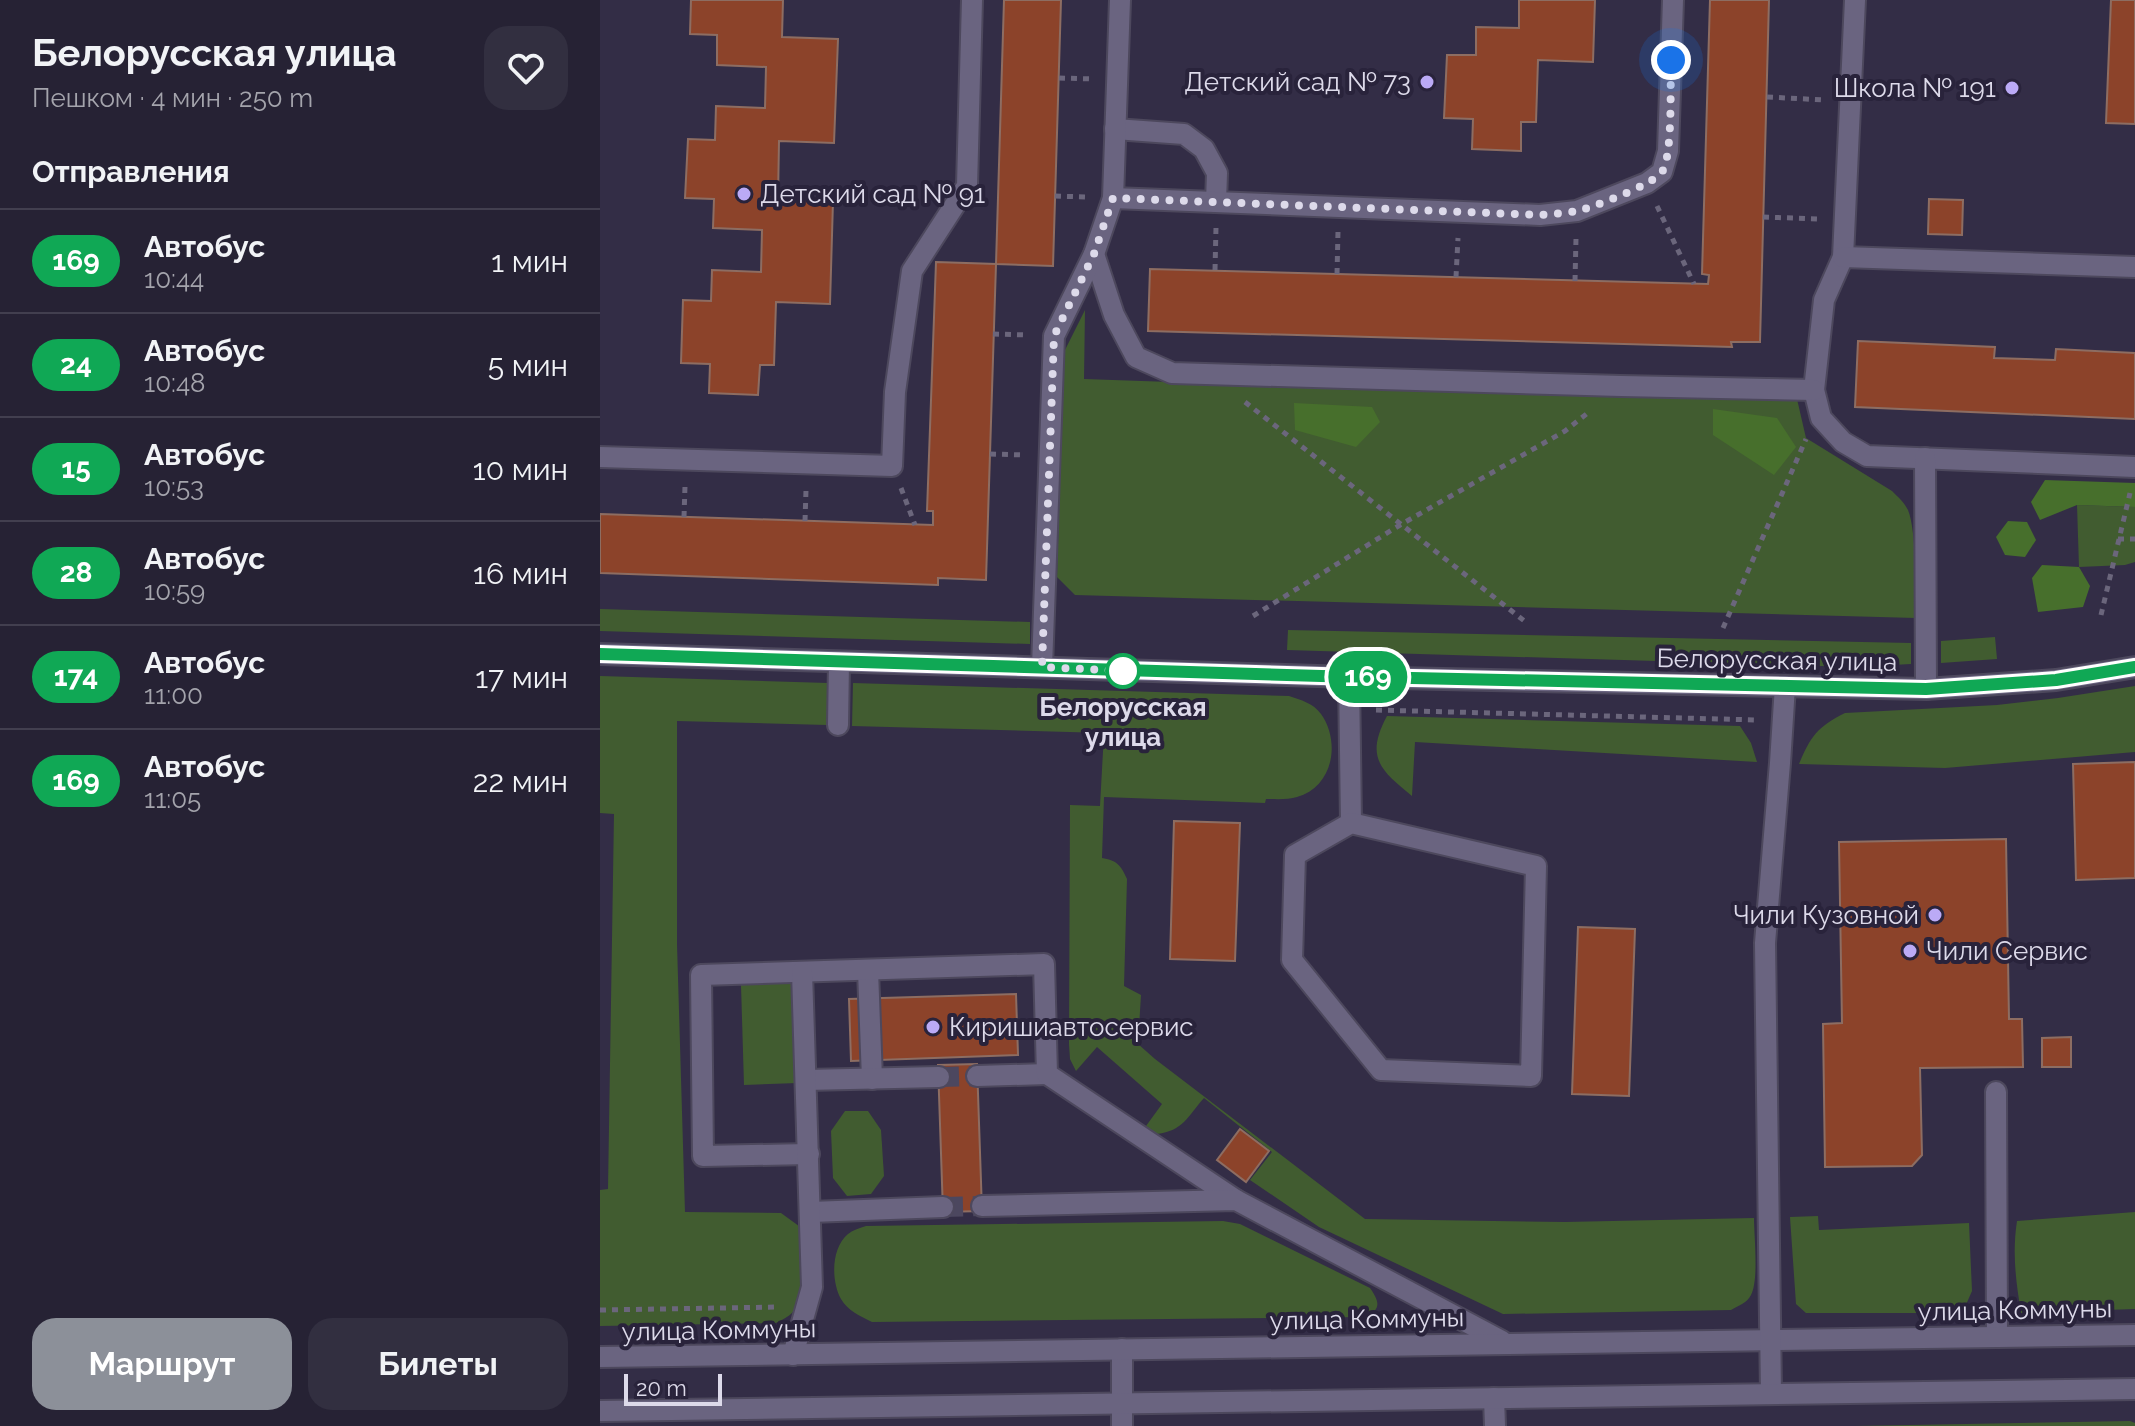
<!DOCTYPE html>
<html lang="ru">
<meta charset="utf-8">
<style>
:root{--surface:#262234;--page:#322f40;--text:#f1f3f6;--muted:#a4a4ac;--line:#423f4f;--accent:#8c9099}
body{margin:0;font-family:Raleway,sans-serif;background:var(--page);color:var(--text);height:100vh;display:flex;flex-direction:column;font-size:30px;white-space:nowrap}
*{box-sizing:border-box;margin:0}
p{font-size:26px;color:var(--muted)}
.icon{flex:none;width:44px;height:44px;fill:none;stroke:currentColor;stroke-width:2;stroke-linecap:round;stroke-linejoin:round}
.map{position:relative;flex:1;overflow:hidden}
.side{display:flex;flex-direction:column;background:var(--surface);width:600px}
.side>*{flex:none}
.badge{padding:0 16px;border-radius:26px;font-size:28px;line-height:52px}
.scale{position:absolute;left:24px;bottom:20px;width:98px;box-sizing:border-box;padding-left:8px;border:4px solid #dddaea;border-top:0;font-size:22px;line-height:28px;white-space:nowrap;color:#dddaea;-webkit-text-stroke:6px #29233b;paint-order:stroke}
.you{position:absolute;width:40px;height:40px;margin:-20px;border:6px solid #fff;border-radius:50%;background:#1a73e8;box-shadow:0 0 0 12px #1a73e833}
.map>.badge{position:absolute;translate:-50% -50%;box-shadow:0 0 0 4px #fff}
h2{padding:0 32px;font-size:30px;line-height:72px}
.round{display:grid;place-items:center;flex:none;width:84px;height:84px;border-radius:24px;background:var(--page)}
.headline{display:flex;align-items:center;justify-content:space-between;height:136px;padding:0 32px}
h1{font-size:38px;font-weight:700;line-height:60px}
.primary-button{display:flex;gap:16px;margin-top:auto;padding:16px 32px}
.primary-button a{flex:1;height:92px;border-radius:24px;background:var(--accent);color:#fff;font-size:32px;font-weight:700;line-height:92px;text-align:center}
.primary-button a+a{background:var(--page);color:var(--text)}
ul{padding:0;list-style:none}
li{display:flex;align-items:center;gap:24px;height:104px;padding:0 32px;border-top:2px solid var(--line)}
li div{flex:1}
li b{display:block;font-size:30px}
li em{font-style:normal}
li .badge{min-width:88px;font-weight:700;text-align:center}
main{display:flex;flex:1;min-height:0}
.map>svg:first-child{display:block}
</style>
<main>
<section class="side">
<div class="headline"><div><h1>Белорусская улица</h1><p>Пешком · 4 мин · 250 m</p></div><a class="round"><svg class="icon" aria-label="heart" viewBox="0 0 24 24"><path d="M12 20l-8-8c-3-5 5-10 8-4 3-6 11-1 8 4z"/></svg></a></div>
<h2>Отправления</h2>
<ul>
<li><span class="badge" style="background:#10a855;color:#fff">169</span><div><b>Автобус</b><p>10:44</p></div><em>1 мин</em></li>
<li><span class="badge" style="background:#10a855;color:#fff">24</span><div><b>Автобус</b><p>10:48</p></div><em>5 мин</em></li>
<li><span class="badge" style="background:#10a855;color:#fff">15</span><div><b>Автобус</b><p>10:53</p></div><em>10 мин</em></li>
<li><span class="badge" style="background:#10a855;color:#fff">28</span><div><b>Автобус</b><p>10:59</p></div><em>16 мин</em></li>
<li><span class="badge" style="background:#10a855;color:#fff">174</span><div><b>Автобус</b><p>11:00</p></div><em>17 мин</em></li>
<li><span class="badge" style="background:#10a855;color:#fff">169</span><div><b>Автобус</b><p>11:05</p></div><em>22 мин</em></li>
</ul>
<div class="primary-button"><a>Маршрут</a><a>Билеты</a></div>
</section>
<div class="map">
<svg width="1535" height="1426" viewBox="0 0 1535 1426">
<rect width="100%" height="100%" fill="#332d46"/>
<g fill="#415c30">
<path d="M 485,310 L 484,379 L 1008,397 L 1197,399 L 1206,438 L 1292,491 C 1298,497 1304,502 1308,510 C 1317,532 1315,592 1316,618 L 475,595 L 457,577 L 464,352 Z"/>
<polygon points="1477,505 1535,507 1535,562 1525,565 1479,567"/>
<polygon points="0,609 430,622 430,644 0,631"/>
<polygon points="688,630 1311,643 1311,664 1255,667 687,650"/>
<polygon points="1395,637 1397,659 1341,663 1341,641"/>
<path d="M 0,676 L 228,683 L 227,725 L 77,721 L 77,944 L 85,1212 L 181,1213 L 203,1229 C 203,1252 209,1294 193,1312 C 188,1317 182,1320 176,1323 L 0,1326 L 0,1190 L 8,1189 L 14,814 L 0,813 Z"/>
<path d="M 253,683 L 689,696 C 701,700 713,703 721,714 C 741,742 733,787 697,797 C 688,800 675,799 666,799 L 665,803 L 504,797 L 502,858 C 516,860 521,865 527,879 L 524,986 L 541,995 L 538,1044 L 555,1059 L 765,1219 L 965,1222 L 1154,1218 C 1154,1236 1159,1280 1151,1295 C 1147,1303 1138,1306 1131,1310 L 903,1314 L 719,1227 L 650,1180 L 672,1152 L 604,1098 C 588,1116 583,1131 557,1134 L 546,1126 L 562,1104 L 497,1047 L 476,1071 L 470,1059 L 469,1044 L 470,805 L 500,806 L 504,733 L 252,726 Z"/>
<path d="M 1535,686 L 1535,752 L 1345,768 L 1199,764 C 1211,736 1217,727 1245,713 L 1397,705 L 1458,698 Z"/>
<path d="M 787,716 L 1140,726 L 1151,743 L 1157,762 L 815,742 L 812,796 C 780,770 765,757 787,716 Z"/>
<polygon points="194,983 198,1083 144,1085 141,985"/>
<polygon points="245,1111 268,1111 281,1130 284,1176 271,1194 247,1196 233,1178 231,1131"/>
<path d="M 1535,1212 L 1535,1309 L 1421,1313 C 1416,1282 1412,1253 1417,1221 Z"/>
<polygon points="1218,1216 1219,1230 1369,1223 1372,1291 1365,1307 1357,1313 1206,1313 1196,1304 1190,1217"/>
<path d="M 623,1221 L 640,1224 L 770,1288 C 779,1301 782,1309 766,1317 L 272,1322 C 260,1316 248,1311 241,1299 C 231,1281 231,1248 248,1234 C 253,1230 260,1228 266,1226 Z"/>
<polygon points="1530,1421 1535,1423 1535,1426 1254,1426"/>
</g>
<g fill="#476f2c">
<polygon points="694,403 772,407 780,422 756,447 695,430"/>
<polygon points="1113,409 1177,418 1196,447 1174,475 1113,435"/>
<polygon points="1445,480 1535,483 1535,507 1477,505 1440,520 1431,502"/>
<polygon points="1408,521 1427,522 1436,540 1425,557 1405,555 1396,537"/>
<polygon points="1442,565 1479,567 1490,586 1483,607 1438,612 1432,578"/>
</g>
<g fill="#8c432a" stroke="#8d6d62" stroke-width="2">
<polygon points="91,0 183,0 182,37 238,39 234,143 179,141 178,200 233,201 230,304 176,302 174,365 160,365 158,395 109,393 110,364 81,363 83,300 111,301 112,270 161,272 162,230 113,228 114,199 85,198 88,139 115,140 116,106 165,108 166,67 117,65 117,35 90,34"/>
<polygon points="404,0 461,0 453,266 396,264"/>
<polygon points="919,0 995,0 993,62 938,60 936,122 921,122 921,151 872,149 873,119 844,118 847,55 876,55 876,27 919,28"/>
<polygon points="1110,0 1169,0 1160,342 1131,342 1132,347 548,331 550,269 1108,284 1109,275 1102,274"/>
<polygon points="1511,0 1535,0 1535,124 1506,123"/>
<polygon points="1329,199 1363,200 1362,235 1328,234"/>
<polygon points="336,262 396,264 386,580 338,578 338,585 0,573 0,514 333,525 333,511 327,511"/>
<polygon points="1258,341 1395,347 1394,358 1455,360 1456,349 1535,353 1535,419 1255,407"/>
<polygon points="1535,762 1535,878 1476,880 1473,764"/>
<polygon points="574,821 640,823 635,961 570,959"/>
<polygon points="1406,839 1409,1019 1422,1019 1423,1067 1320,1068 1322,1155 1312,1166 1225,1167 1223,1024 1242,1023 1239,842"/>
<polygon points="978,927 1035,929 1029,1096 972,1094"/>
<polygon points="416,994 418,1055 251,1061 249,999"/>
<polygon points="1471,1037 1471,1067 1442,1067 1442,1038"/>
<polygon points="377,1064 382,1211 343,1212 338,1065"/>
<polygon points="640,1129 669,1151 646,1182 617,1160"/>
</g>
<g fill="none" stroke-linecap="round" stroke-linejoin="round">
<g stroke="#4c475f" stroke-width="20" stroke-dasharray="20 10" stroke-linecap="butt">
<polyline points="339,1077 377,1076"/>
<polyline points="343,1207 382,1206"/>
</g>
<g stroke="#4d485d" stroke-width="24">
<g id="minor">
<polyline points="1255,0 1243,257 1224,300 1214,390 1221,418 1243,442 1267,456 1535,467"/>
<polyline points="515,129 584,134 604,149 617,173 616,202"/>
<polyline points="513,198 940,215 977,211 1047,183 1062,172 1068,151 1073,0"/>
<polyline points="494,254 514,315 536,357 572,373 1021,386 1214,390"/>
<polyline points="1243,257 1535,267"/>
<polyline points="0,457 292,466 295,392 312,271 367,186 372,0"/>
<polyline points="1325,458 1326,689"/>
<polyline points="0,654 749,677 1326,689 1456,680 1535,667"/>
<polyline points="442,667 454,336 494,254 513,198 520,0"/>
<polyline points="749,677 751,823"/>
<polyline points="238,725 239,662"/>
<polygon points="751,823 936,866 931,1076 781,1070 692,960 695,855"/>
<polyline points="268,970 272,1079"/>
<polyline points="377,1076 447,1074"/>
<polyline points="206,1080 339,1077"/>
<polyline points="1396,1092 1397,1336"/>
<polyline points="209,1154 103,1156 101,975 444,964 447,1074 636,1200"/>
<polyline points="382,1206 636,1200 902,1341"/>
<polyline points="211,1212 343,1207"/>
<polyline points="522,1349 522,1426"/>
<polyline points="193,1355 212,1287 202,972"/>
<polyline points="0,1357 1535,1335"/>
<polyline points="1171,1394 1165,943 1180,763 1185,686"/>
<polyline points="894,1398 895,1426"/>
<polyline points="0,1411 1535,1389"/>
</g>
</g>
<g stroke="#6b667c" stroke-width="5" stroke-dasharray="6 6" stroke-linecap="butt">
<polyline points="459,78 494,79"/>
<polyline points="1167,97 1226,100"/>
<polyline points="455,196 486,197"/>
<polyline points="1057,206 1094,284"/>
<polyline points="1163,217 1218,219"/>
<polyline points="615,270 616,227"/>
<polyline points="737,274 738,231"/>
<polyline points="856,277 858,238"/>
<polyline points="975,281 976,238"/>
<polyline points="393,334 428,335"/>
<polyline points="645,402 927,623"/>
<polyline points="390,454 425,455"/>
<polyline points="301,488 315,525"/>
<polyline points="84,517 85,486"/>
<polyline points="205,521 206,490"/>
<polyline points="1518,539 1535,539"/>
<polyline points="1501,615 1530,493"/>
<polyline points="653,616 800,525 965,431 989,412"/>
<polyline points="1123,628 1206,439"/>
<polyline points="776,710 1158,720"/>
<polyline points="0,1310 179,1307"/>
</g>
<use href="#minor" stroke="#6a6480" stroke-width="20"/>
</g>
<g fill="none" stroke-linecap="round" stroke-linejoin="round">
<g stroke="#fff" stroke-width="18">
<polyline id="line" points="0,654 721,676 1326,689 1456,680 1535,667"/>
</g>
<use href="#line" stroke="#10a855" stroke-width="12"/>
<path stroke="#dddaea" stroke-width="8" stroke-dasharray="0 14.4" d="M 523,671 L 442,667 L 454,336 L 494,254 L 513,198 L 940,215 C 952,214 965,213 977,211 C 994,207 1052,185 1062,172 C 1073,156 1070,83 1071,60"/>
</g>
<g fill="#bbaaf6" stroke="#29233b" stroke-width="3">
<circle cx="827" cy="82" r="8"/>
<circle cx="1412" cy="88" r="8"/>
<circle cx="144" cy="194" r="8"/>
<circle cx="1335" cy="915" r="8"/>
<circle cx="1310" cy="951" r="8"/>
<circle cx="333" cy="1027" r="8"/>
</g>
<circle fill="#fff" stroke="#10a855" stroke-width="4" cx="523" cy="671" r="16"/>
<g text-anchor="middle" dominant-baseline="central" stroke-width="8" stroke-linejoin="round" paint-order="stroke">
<g font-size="26" fill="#dddaea" stroke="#29233b" text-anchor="end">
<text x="811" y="82">Детский сад № 73</text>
<text x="1396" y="88">Школа № 191</text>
<text x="160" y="194" text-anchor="start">Детский сад № 91</text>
<text x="1319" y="915">Чили Кузовной</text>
<text x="1326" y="951" text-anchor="start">Чили Сервис</text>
<text x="349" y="1027" text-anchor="start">Киришиавтосервис</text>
</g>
<g font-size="26" fill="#dddaea" stroke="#29233b">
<text transform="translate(1177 660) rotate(1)">Белорусская улица</text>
<text transform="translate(1415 1310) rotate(-1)">улица Коммуны</text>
<text transform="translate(767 1319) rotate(-1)">улица Коммуны</text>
<text transform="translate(119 1330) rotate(-1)">улица Коммуны</text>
</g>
<g font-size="26" font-weight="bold" fill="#dddaea" stroke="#29233b">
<text x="523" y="707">Белорусская<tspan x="523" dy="30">улица</tspan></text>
</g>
</g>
</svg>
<div class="scale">20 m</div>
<div class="you" style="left:1071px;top:60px"></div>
<b class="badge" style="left:768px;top:677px;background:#10a855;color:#fff">169</b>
</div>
</main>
